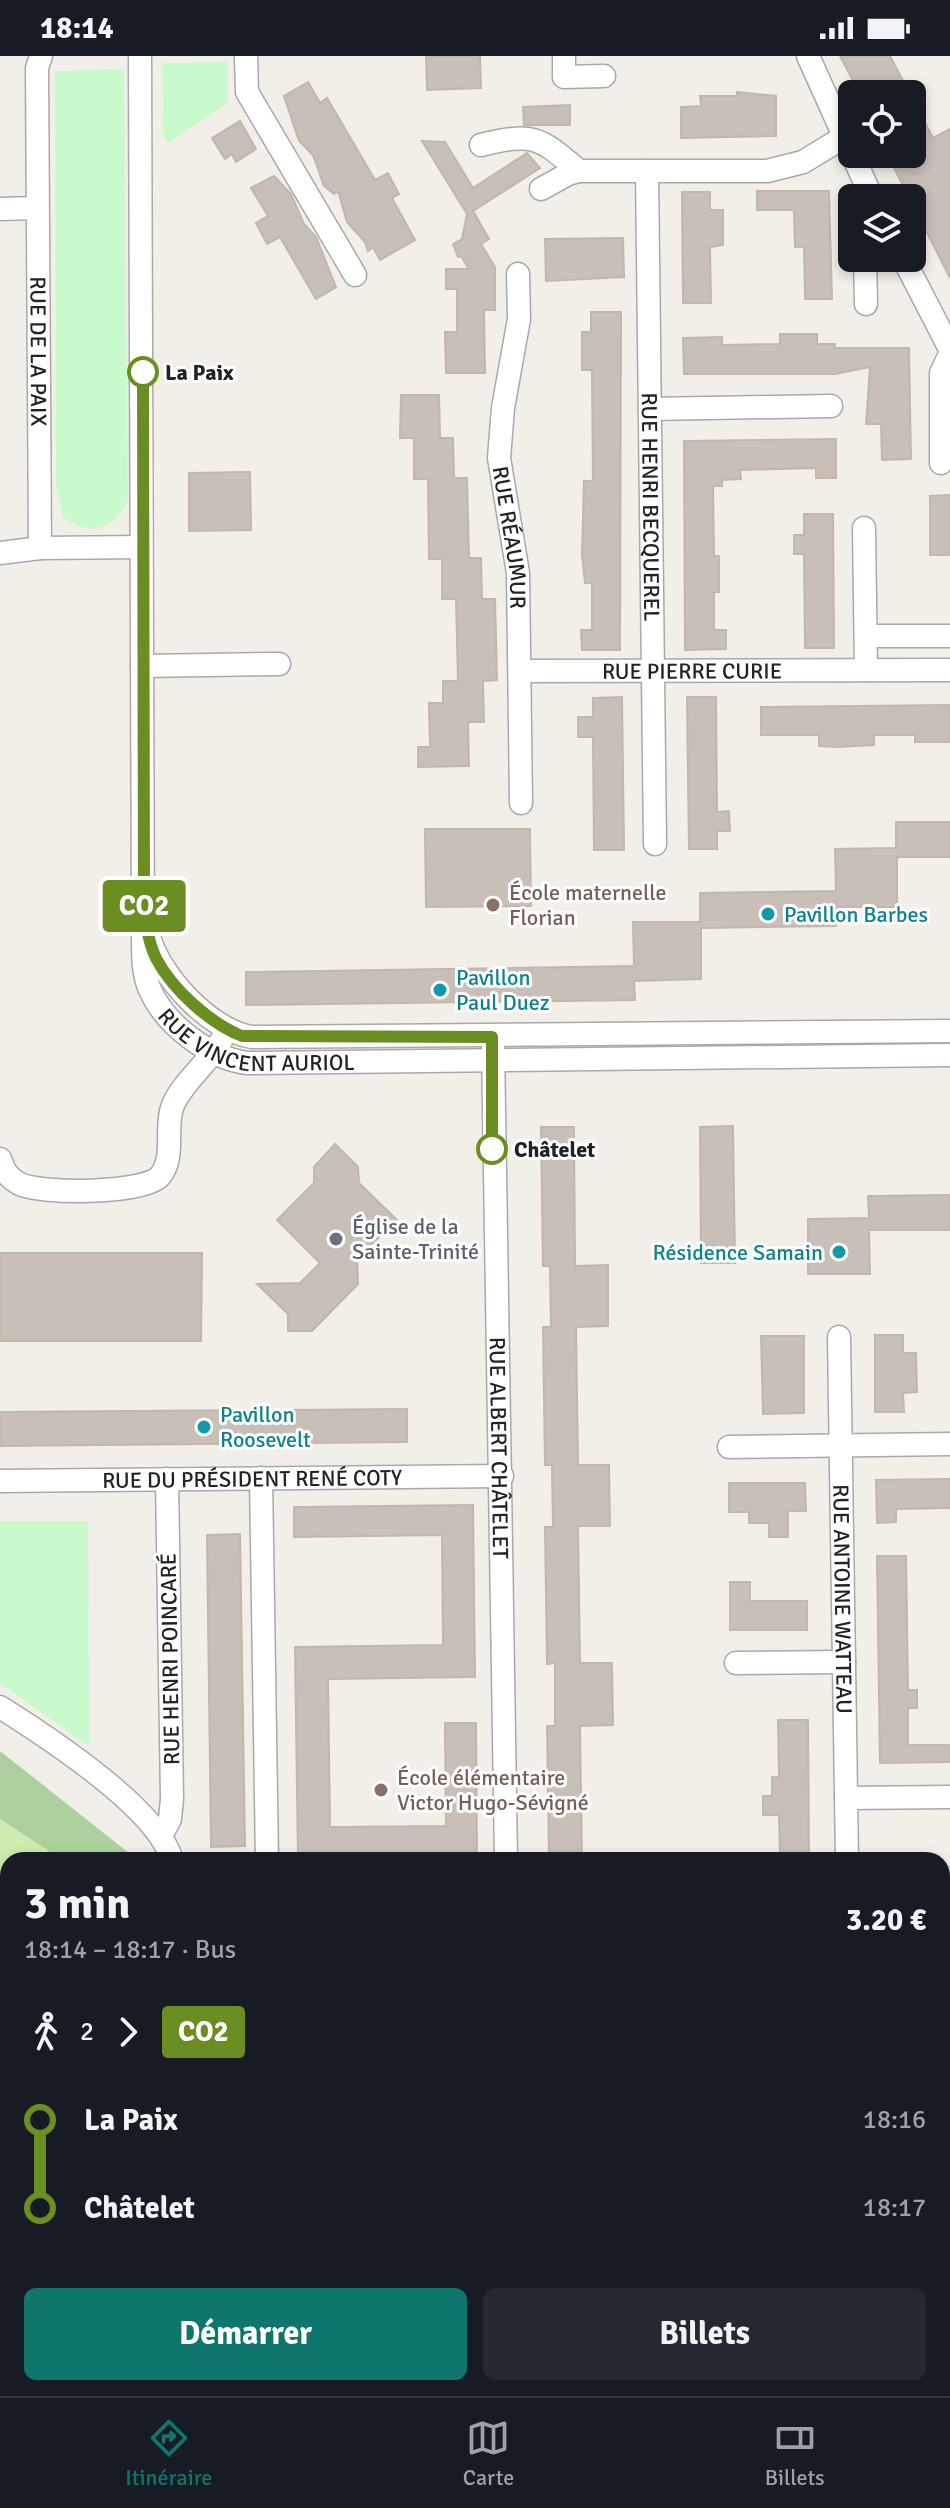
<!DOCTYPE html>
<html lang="fr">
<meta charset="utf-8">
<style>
:root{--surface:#171b24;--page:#242831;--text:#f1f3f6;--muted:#9ea1a6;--line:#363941;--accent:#0f766e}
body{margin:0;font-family:Signika,sans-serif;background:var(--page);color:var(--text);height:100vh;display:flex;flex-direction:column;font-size:30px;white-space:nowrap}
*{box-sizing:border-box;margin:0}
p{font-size:26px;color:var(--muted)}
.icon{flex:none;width:44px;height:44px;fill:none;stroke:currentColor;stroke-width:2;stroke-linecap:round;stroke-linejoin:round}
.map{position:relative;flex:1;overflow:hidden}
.sheet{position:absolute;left:0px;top:1796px;width:950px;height:544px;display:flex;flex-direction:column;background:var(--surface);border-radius:24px 24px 0 0;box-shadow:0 4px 12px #0003}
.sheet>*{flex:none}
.badge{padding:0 16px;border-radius:6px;font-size:28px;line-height:52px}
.fabs{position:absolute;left:838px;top:24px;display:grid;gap:16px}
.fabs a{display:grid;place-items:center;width:88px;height:88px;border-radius:12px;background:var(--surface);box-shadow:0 4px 12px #0003;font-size:40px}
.map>.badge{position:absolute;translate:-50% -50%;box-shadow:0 0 0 4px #fff}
.legs{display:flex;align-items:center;gap:12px;height:88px;padding:0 24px;font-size:26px}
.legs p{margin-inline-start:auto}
.head{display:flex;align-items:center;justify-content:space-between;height:136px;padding:0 24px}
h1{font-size:44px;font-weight:700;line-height:60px}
.primary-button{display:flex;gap:16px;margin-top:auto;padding:16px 24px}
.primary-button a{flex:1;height:92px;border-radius:12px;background:var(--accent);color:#fff;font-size:32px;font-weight:700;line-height:92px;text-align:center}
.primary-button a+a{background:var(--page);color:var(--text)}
ul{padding:0 24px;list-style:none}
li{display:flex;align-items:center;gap:28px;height:88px;font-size:30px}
li i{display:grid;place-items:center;width:12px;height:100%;margin:0 10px;background:currentColor}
li i::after{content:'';width:20px;height:20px;margin:-10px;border:6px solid;border-radius:50%;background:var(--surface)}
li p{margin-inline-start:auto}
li:first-child i{background:linear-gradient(#0000 50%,currentColor 0)}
li:last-child i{background:linear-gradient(currentColor 50%,#0000 0)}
.status{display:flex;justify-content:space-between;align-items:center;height:56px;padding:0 40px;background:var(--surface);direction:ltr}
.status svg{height:22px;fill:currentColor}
.dock{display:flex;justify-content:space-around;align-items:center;height:112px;border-top:2px solid var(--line);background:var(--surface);font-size:22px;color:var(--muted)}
.dock a{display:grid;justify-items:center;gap:4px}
.dock .selected{color:var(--accent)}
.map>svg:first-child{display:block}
</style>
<div class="status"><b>18:14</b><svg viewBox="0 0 49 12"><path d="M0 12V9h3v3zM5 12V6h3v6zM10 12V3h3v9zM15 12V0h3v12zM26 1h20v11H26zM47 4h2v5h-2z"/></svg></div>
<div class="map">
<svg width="950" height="2340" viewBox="0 0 950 2340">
<rect width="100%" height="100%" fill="#f2efe9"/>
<polygon fill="#cdebb0" points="0,1763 49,1795 50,1804 8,1804 8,2332 348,2332 353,2340 0,2340"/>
<g fill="#add19e">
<polygon points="0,1695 129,1797 130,1804 50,1804 49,1795 0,1763"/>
<polygon points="348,2332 761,2332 772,2340 353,2340"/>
</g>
<g fill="#c8facc">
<polygon points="228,6 228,47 168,87 164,81 162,7"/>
<path d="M 124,13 L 128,444 C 113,474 91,481 63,461 L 56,428 L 55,15 Z"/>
<polygon points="0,1465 88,1465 89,1690 0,1627"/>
</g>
<g fill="#c7bfb8" stroke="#c4b6ab" stroke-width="2">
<polygon points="426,0 480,0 481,32 427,34"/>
<polygon points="840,0 890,0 910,38 860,38"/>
<polygon points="308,26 320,47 327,42 375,124 388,117 399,138 392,142 415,184 380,204 373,191 368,195 365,186 347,166 338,135 334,138 324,130 313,99 299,85 284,40"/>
<polygon points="737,36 776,40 776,80 681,82 681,51 701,50 700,40 737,40"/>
<polygon points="912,42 933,82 950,73 950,222 887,98 912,98"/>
<polygon points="570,49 570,69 524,69 523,51"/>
<polygon points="240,65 256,93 236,106 232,98 225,103 212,82"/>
<polygon points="422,85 445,86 473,132 527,97 540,112 473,155 489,183 481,188 495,211 495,254 484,254 485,317 446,317 445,276 457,276 457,233 446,233 446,213 469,213 461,200 458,201 453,188 462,183 467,158"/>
<polygon points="274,120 291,138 304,168 316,181 336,231 316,243 280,181 267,188 256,167 268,160 251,132"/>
<polygon points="757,135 829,135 832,243 805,243 804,191 795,191 794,154 757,154"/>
<polygon points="682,136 710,136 710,154 723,154 723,189 710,191 711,247 683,247"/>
<polygon points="623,182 624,221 546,225 545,183"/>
<polygon points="591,256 621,256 620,594 582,594 581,574 592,574 592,527 585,527 582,498 584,425 593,425 592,314 582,314 582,276 591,276"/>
<polygon points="780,278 817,278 817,288 835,288 835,292 909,292 911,403 882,404 881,368 866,368 870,311 835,318 684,318 683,282 722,281 722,289 780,288"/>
<polygon points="401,339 439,339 440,382 453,382 454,422 467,422 469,502 481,502 482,543 495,543 497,624 483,625 484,666 468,666 469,710 418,711 418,691 430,691 429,647 443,647 443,625 458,625 456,543 442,543 442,503 429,503 428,423 414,423 414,382 400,382"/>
<polygon points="836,383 836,422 816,422 816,412 740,414 741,423 722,424 722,430 713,430 714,500 719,500 719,536 714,536 714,574 726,574 726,593 685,594 684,385"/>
<polygon points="250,416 251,474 189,475 189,417"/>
<polygon points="950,439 950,499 930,499 930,440"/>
<polygon points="804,458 833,458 834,592 805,592 804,498 794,498 794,479 804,479"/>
<polygon points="622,641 624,794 594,794 593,681 578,681 578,661 593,661 593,642"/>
<polygon points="687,641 716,641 717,756 729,755 730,775 717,775 717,793 689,793"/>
<polygon points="950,649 950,686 915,686 915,679 874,679 874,689 837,691 819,690 819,679 761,679 761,651"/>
<polygon points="896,766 950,766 950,801 897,801 897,851 836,851 836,870 701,872 701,923 634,925 635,944 246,949 246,916 634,910 633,866 700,866 700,837 836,835 835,793 896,792"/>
<polygon points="425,773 530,773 531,850 426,851"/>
<polygon points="733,1070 735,1207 701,1207 700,1071"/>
<polygon points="541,1071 574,1071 575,1210 608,1209 608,1270 576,1271 578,1409 609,1409 610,1470 578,1470 580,1607 612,1607 613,1669 580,1670 582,1804 549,1804 547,1670 555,1670 555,1607 547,1608 545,1471 553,1471 552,1409 545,1409 543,1271 551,1271 550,1210 543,1210"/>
<polygon points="335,1088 358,1111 359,1127 397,1164 357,1202 358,1228 312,1275 288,1275 288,1258 257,1228 300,1227 320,1207 277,1164 314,1127 314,1111"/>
<polygon points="950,1139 950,1174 869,1174 870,1218 808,1218 808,1163 869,1162 868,1140"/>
<polygon points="0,1197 202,1197 201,1285 0,1285"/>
<polygon points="875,1279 903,1279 903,1297 916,1297 917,1336 903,1337 904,1356 875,1356"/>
<polygon points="761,1280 804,1280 804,1357 763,1358"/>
<polygon points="407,1353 407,1386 0,1390 0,1356"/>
<polygon points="950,1423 950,1452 896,1453 896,1466 877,1467 876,1424"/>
<polygon points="729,1427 805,1427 806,1455 788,1455 788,1481 769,1481 769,1467 749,1467 749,1456 729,1456"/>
<polygon points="473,1449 475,1621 328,1623 330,1771 446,1770 445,1667 476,1667 477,1801 298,1803 295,1591 443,1589 442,1479 294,1481 294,1451"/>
<polygon points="240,1478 245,1790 211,1791 207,1479"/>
<polygon points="877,1500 906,1500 908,1634 917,1634 917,1652 908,1652 908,1689 950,1689 950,1706 880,1707"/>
<polygon points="730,1526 750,1526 750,1545 807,1545 807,1574 730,1574"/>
<polygon points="778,1664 808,1664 809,1804 780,1804 779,1759 763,1759 763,1740 772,1740 772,1721 779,1721"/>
</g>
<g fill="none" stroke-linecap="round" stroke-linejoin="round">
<g stroke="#a9a9a9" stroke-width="25">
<g id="minor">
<path id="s1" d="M 41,0 L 37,12 L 40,492 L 141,491"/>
<path id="s2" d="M 140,0 L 143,884 C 143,901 143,918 150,934 C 166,970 210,1002 247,1007 L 950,999"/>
<polyline points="246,0 247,36 355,219"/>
<polyline points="564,0 564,21 604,20"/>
<polyline points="808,0 872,142"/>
<path d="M 481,89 C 534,76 539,81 579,115"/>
<path id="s3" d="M 647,115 L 655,788"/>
<polyline points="541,133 568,118 579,115 767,115 803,106 844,81"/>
<polyline points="0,153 37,152"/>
<polyline points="865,202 866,248"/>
<polyline points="903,202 950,293"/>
<path id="s4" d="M 518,218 L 519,263 L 503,352 L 499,402 L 518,517 L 521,747"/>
<polyline points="650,353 831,350"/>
<polyline points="941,407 941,317 950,298"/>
<polyline points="864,472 866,614"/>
<polyline points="0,497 40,492"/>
<polyline points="866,580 950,580"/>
<polyline points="142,610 279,608"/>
<path id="s5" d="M 520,615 L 950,614"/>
<path d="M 149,880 C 159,919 210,975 252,981 L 950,975"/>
<path id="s6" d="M 493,990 L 506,1804"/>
<path d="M 0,1103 C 4,1114 7,1121 18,1127 C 38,1139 145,1138 160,1120 C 176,1101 164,1071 173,1049 C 183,1026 208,1007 221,985"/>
<path id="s7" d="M 839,1281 L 847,1804"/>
<polyline points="729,1391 950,1388"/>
<polyline points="261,1422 267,1804"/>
<path id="s8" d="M 0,1425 L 502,1420"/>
<polyline points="736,1607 844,1606"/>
<path d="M 0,1651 C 46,1680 157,1752 172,1804"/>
<polyline points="846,1742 950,1741"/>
<polyline points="161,1780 170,1763 172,1743 167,1423"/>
<polyline points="942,1886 950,1886"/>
<polyline points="942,1980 950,1980"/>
<polyline points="942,2073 950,2073"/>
<polyline points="942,2247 950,2237"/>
<polyline points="942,2277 950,2283"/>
<polyline points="871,2340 877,2332"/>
</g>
</g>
<use href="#minor" stroke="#fff" stroke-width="22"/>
</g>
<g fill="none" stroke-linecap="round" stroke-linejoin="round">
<g stroke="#fff" stroke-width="18">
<path id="line-1" d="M 143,316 L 144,855 C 147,872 149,889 157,904 C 173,934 211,968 242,980 L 492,981 L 492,1093"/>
</g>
<use href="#line-1" stroke="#6b8e23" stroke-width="12"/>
</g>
<g fill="#fff" stroke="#6b8e23" stroke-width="4">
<circle cx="143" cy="316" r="14"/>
<circle cx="492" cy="1093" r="14"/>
</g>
<g fill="#8d6e63" stroke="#fff" stroke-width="3">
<circle cx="493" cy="849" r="8"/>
<circle cx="381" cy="1734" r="8"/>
</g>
<g fill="#0f9aa8" stroke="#fff" stroke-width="3">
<circle cx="768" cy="858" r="8"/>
<circle cx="440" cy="934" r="8"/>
<circle cx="839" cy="1196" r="8"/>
<circle cx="204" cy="1371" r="8"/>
</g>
<circle fill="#6b7280" stroke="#fff" stroke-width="3" cx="336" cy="1183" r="8"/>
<g text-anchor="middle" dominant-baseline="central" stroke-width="6" stroke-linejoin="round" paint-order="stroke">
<g font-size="22" fill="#222" stroke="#fff">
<text stroke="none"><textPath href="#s1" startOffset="296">RUE DE LA PAIX</textPath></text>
<text stroke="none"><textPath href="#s3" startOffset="336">RUE HENRI BECQUEREL</textPath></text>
<text stroke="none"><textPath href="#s4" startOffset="266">RUE RÉAUMUR</textPath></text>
<text stroke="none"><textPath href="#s5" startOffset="172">RUE PIERRE CURIE</textPath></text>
<text stroke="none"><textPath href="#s2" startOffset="1064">RUE VINCENT AURIOL</textPath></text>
<text stroke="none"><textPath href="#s6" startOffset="402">RUE ALBERT CHÂTELET</textPath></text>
<text stroke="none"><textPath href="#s8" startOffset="252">RUE DU PRÉSIDENT RENÉ COTY</textPath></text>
<text stroke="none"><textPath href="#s7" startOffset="262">RUE ANTOINE WATTEAU</textPath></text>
<text transform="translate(170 1603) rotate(-91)">RUE HENRI POINCARÉ</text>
</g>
<g font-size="22" font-weight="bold" fill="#222" stroke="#fff" text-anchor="start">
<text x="165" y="316">La Paix</text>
<text x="514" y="1093">Châtelet</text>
</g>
<g font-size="22" fill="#785e54" stroke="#fff" text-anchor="start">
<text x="509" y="836">École maternelle<tspan x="509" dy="25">Florian</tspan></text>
<text x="397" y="1721">École élémentaire<tspan x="397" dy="25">Victor Hugo-Sévigné</tspan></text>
</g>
<g font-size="22" fill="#0d838f" stroke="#fff" text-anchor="start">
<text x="784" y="858">Pavillon Barbes</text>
<text x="456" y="921">Pavillon<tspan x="456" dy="25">Paul Duez</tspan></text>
<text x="823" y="1196" text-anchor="end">Résidence Samain</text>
<text x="220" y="1358">Pavillon<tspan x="220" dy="25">Roosevelt</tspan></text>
</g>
<g font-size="22" fill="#5b616d" stroke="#fff" text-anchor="start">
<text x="352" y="1170">Église de la<tspan x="352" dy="25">Sainte-Trinité</tspan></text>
</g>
</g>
</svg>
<div class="fabs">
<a><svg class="icon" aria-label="locate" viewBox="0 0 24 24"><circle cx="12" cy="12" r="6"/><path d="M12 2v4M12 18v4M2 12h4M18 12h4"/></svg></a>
<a><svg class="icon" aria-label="layers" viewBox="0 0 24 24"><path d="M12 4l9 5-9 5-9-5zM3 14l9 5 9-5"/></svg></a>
</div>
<b class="badge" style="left:144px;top:850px;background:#6b8e23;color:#fff">CO2</b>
<section class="sheet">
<div class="head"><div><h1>3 min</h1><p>18:14 – 18:17 · Bus</p></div><b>3.20 €</b></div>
<div class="legs"><svg class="icon" aria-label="walk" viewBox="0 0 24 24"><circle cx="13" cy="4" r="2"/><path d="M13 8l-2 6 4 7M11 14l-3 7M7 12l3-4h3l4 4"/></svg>2<svg class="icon" aria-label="forward" viewBox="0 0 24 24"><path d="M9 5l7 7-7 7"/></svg><b class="badge" style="background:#6b8e23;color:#fff">CO2</b></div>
<ul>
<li><i style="color:#6b8e23"></i><b>La Paix</b><p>18:16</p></li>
<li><i style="color:#6b8e23"></i><b>Châtelet</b><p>18:17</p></li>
</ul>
<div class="primary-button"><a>Démarrer</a><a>Billets</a></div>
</section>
</div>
<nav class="dock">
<a class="selected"><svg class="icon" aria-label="directions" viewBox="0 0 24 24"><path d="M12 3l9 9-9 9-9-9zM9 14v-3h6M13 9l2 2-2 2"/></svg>Itinéraire</a>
<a><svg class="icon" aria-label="map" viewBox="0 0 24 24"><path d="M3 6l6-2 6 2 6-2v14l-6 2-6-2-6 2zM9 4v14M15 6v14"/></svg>Carte</a>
<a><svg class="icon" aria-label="tickets" viewBox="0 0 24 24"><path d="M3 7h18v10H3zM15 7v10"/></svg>Billets</a>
</nav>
